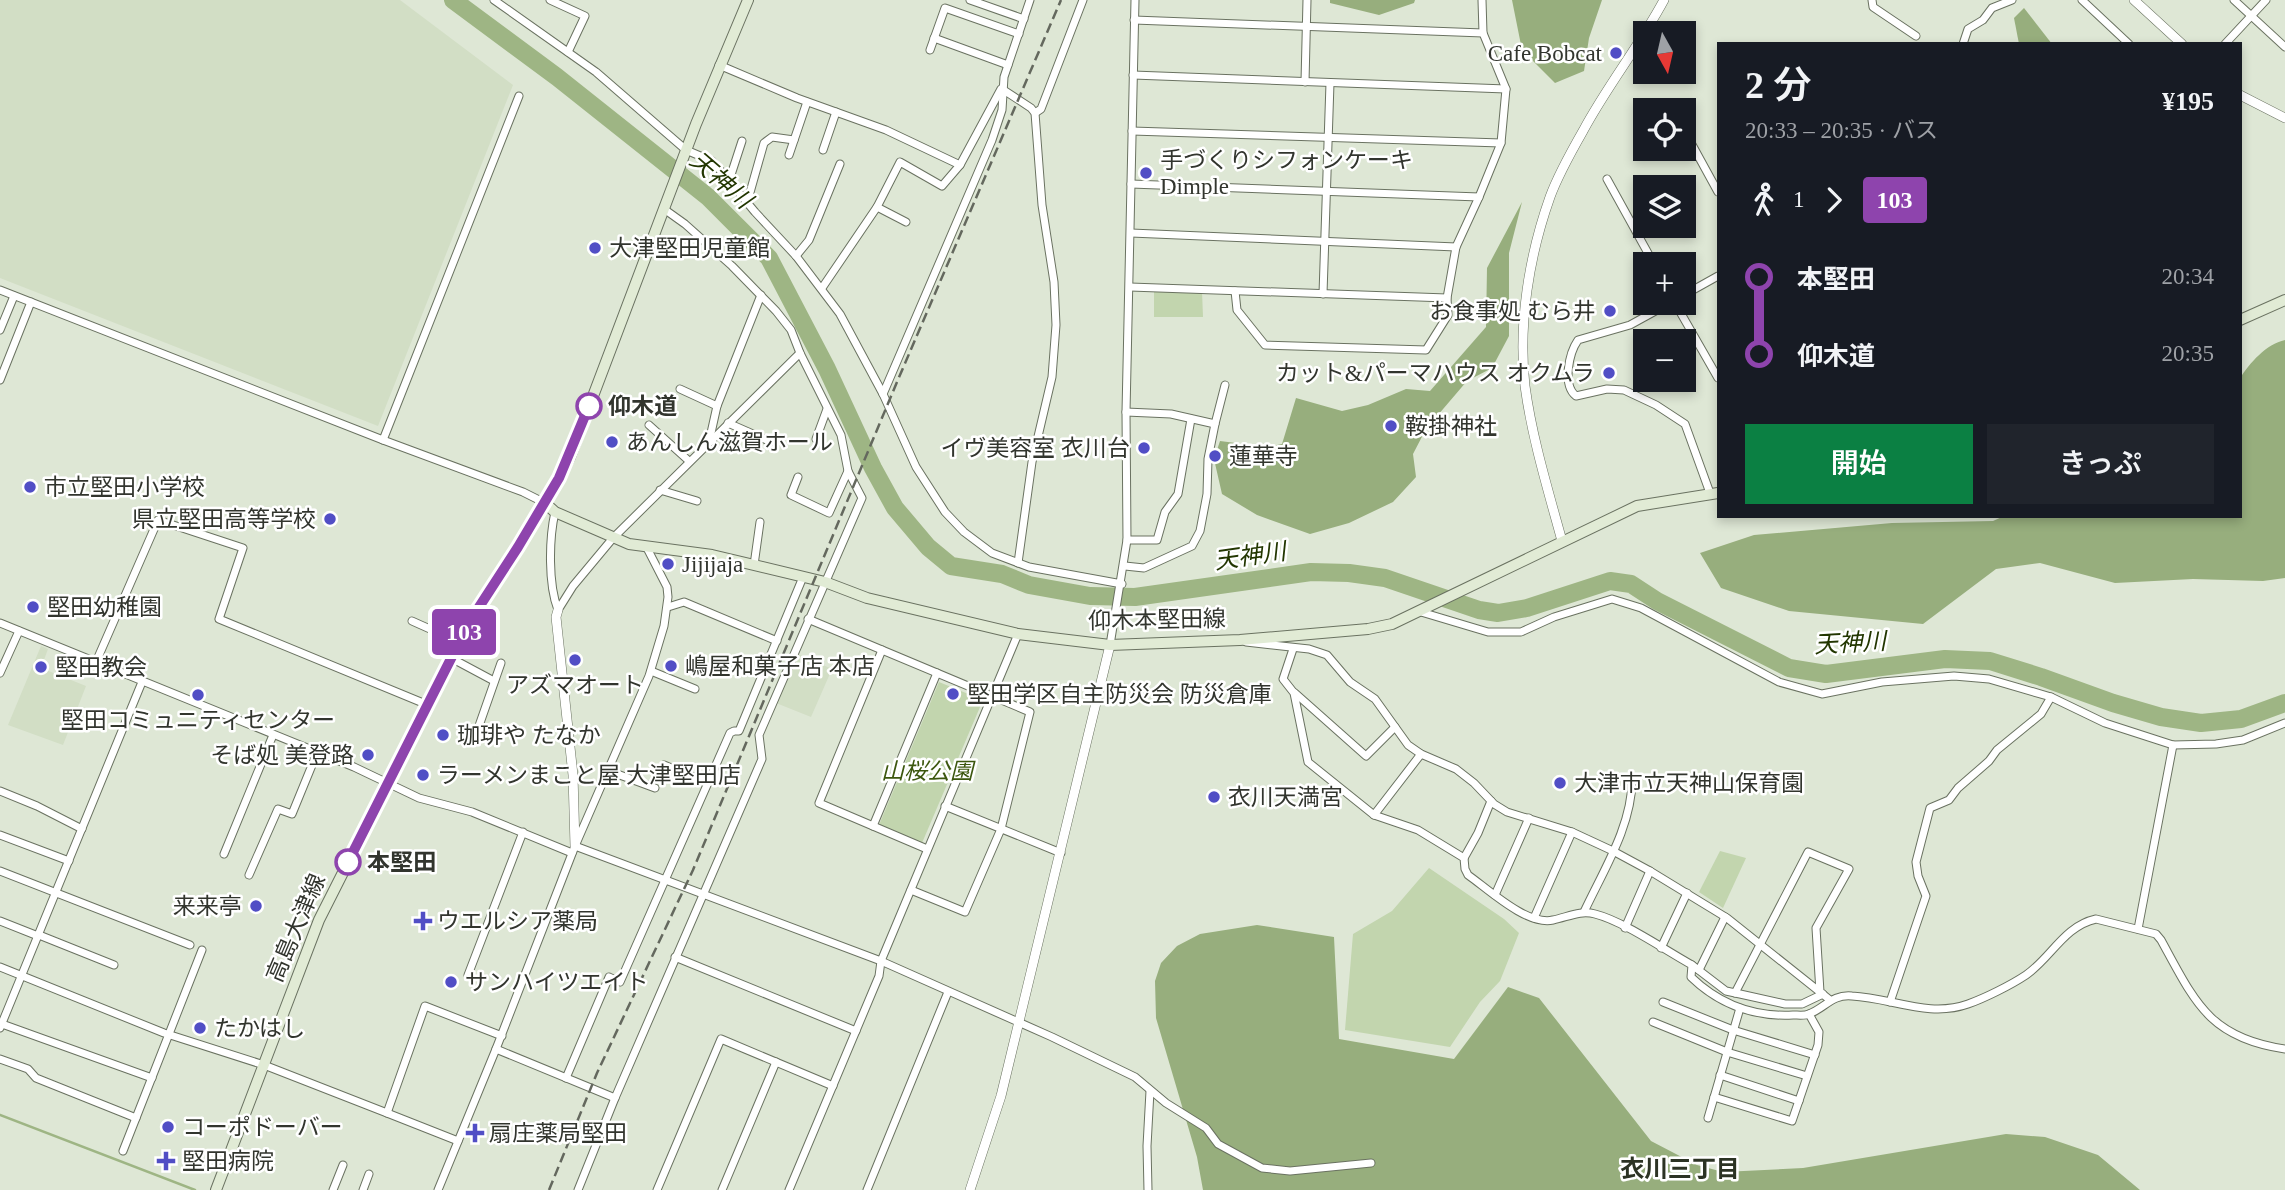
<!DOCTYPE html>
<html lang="ja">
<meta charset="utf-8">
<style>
:root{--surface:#171b24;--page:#20242c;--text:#f1f3f6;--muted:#9ea1a6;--accent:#0b8043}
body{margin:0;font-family:"Times New Roman","Noto Sans JP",serif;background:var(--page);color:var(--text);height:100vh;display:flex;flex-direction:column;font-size:26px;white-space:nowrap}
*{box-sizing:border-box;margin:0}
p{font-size:23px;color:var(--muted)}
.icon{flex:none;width:38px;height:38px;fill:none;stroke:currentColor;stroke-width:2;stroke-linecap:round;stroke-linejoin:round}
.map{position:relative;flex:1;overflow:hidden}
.side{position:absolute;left:1717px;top:42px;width:525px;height:476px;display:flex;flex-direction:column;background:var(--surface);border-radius:0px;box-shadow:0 4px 10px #0003}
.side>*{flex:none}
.badge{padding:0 14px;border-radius:5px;font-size:24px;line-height:46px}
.needle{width:46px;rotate:172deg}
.tools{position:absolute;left:1633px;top:21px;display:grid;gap:14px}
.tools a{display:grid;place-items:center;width:63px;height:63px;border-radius:0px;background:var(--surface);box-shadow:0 4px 10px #0003;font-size:35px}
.map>.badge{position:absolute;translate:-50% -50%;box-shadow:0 0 0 4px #fff}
.legs{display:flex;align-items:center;gap:10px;height:77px;padding:0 28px;font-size:23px}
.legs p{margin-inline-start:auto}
.overview{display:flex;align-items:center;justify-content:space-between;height:119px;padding:0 28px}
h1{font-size:38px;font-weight:600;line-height:52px}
.button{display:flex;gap:14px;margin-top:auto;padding:14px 28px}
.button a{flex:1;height:80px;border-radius:0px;background:var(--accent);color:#fff;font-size:28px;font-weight:600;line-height:80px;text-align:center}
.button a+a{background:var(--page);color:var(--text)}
ul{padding:0 28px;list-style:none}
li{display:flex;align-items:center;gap:24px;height:77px;font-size:26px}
li i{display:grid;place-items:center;width:10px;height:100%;margin:0 9px;background:currentColor}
li i::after{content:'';width:18px;height:18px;margin:-9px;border:5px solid;border-radius:50%;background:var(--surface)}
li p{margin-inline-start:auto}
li:first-child i{background:linear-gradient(#0000 50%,currentColor 0)}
li:last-child i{background:linear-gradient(currentColor 50%,#0000 0)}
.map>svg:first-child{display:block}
</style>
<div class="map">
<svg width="2285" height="1190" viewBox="0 0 2285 1190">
<rect width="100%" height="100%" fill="#dee7d5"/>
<g fill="#d2dec5">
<polygon points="0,0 400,0 513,85 378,426 0,278"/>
<polygon points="41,646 48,649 41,668 86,686 63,745 8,725"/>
<polygon points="798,654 832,669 811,717 776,703"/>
</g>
<g fill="#c2d5ae">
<polygon points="1154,288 1202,291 1203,317 1154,317"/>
<polygon points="939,682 983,700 922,843 879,825"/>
<polygon points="1720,851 1746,858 1723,908 1699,892"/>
<polygon points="1429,868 1504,919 1519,933 1500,981 1480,1002 1450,1047 1345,1030 1353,934 1392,911"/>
</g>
<g fill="#97ae7d">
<polygon points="1330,0 1415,0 1414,3 1379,15 1330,3"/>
<polygon points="1512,0 1602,0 1589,38 1584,71 1555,83 1522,50"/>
<polygon points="2024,8 2052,44 2019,44 2014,18"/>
<polygon points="1522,202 1509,253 1509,336 1492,368 1467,381 1426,429 1413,454 1416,477 1393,502 1349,523 1310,534 1257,515 1222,494 1214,459 1220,441 1267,447 1282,444 1296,398 1342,411 1368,405 1406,389 1430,391 1486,327 1487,268"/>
<path d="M 2285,340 L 2285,578 L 2263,581 L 2193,579 L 2115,583 L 2040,563 L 1996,569 L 1923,624 L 1789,611 L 1721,588 L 1700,553 L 1754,535 L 1892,523 L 1993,521 L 2004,516 L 2240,516 L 2240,378 C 2250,363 2266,344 2285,340 Z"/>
<polygon points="1257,925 1334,937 1339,1039 1454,1059 1508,987 1539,998 1651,1141 1697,1165 1723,1172 1803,1168 2006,1134 2045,1137 2098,1155 2140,1190 1203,1190 1197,1157 1156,1018 1155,981 1161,963 1177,946 1200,934"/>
</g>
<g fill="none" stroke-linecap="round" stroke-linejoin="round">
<polyline stroke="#9eb584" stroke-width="2.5" points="0,1115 195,1190"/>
<polyline stroke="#9eb584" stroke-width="18" points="453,0 557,77 708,197 769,258 827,369 873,468 895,508 928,547 951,566 1002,574 1029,585 1090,596 1135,597 1311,572 1349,573 1385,578 1479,610 1498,613 1527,608 1610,581 1631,584 1657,601 1789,668 1826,674 1945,659 1990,661 2041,677 2113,703 2161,717 2201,723 2241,719 2285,703"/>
<g stroke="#6a7261" stroke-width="9">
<g id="minor">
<polyline points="494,0 596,72 686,150 712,161 725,176 755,212 796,256 840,314 883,394 916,467 945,512 964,532 992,553 1029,567 1122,584"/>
<polyline points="550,0 585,16 568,52"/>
<polyline points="970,0 1024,19"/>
<polyline points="1872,0 1873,7 1916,36"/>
<polyline points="2082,0 2129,44"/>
<polyline points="2234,0 2285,47"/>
<polyline points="1134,20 1483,33"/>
<polyline points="934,38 1008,65"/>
<polyline points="1963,44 1968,29 1983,20 1992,8 2012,0"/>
<polyline points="2225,44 2266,0"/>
<polyline points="930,50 945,8 1019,34"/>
<polyline points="719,65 797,98 886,130 960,165"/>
<polyline points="1133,75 1506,89"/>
<polyline points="1305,82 1307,0"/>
<polyline points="1002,89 1031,108 1035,113 1042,205 1054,282 1056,325 1052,377 1032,462 1018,563"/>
<polyline points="1035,113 1041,109 1083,0"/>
<polyline points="1684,130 1718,192"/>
<polyline points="1132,131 1501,143"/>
<polyline points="823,150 836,112"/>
<polyline points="789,155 807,102"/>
<polyline points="1607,179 1654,264"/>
<polyline points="729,181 742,141"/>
<polyline points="1131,184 1479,197"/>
<polyline points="747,203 764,143 772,137 794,140"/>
<polyline points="877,207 906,222"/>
<polyline points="664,209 685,224 732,266 776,311 791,330 800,353 841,435 848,471 829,513 791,495 798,477"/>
<polyline points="1131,233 1456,247"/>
<polyline points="796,256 809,240 840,164"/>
<polyline points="1130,287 1447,298"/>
<polyline points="822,288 877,207 900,162 942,186 960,165 1001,89"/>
<polyline points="0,290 383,440 523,492 545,503"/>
<polyline points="1235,291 1237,310 1265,345 1426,350 1448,315 1447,298 1456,247 1479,197 1501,143 1506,89 1483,33 1482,0"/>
<polyline points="1323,294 1330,83"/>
<polyline points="1684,295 1718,276"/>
<path d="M 1670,303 L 1630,325 L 1578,340 C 1569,353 1562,385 1576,396 L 1607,389 L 1624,390 L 1656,405 L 1685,424 L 1710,493"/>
<polyline points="1675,303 1718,378"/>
<polyline points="0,330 14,296"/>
<polyline points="0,380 31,302"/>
<polyline points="680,389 717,406"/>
<polyline points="883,394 992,140 1002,110 1004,77 1030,0"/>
<polyline points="728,423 771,442"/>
<polyline points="1215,424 1225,385"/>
<polyline points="649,425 689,461"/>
<polyline points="816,439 827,409"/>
<polyline points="383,440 519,96"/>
<polyline points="709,442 717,406 761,295"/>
<polyline points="660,490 697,501"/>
<path d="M 555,512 C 549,539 548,584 558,610"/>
<polyline points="1127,540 1157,540 1165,512 1178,494 1191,419"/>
<polyline points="754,565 760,522"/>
<polyline points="1125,566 1144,568 1192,546 1200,531 1207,494 1208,459 1215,424 1171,414 1126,412"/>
<polyline points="668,607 684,602 777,641"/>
<polyline points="558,610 573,586 613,538 800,353"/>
<polyline points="1421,612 1488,632 1521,632 1554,617 1612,599 1641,608 1779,682 1822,694 1882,682 1954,676 1989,679 2051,697 2105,723 2173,745 2216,744 2243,740 2285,723"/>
<polyline points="808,619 1030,712 1001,829 965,912 911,890"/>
<polyline points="412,621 459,642"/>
<polyline points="0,623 354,767 419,798 472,812 572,853"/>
<polyline points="1246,642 1309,649 1327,655 1350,682 1375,699 1408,745 1421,754 1456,769 1474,783 1494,804 1507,812 1572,832 1613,851 1650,871 1727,918 1830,1000"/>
<polyline points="1110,645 1127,540 1126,412 1135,0"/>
<polyline points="1293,649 1283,679 1294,693 1308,762 1374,815 1421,754"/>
<polyline points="882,650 819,803 927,849"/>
<polyline points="451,658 494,681"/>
<polyline points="96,662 158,520 243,548 219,619 428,705"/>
<polyline points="651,671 695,689"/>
<polyline points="0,673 19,631"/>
<polyline points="1295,693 1366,756 1395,727"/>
<polyline points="474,740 501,663"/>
<polyline points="664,765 708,783"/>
<polyline points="609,771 655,788"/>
<polyline points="0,791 37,806 82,829"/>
<polyline points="945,806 1061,853"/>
<path d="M 1374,815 L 1418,830 L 1464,858 L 1465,869 L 1468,875 C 1488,889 1527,926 1553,920 C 1568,917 1580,910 1595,914 C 1623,921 1665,950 1692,965 L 1691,977 C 1719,1004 1754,1017 1793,1015 C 1798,1015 1805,1016 1809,1014 C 1825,1008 1832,994 1852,996 C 1892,998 1929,1018 1968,1004 C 1985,998 2011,985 2026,975 C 2051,958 2064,926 2096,919 L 2156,934 L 2161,940 C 2195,1002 2209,1038 2285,1049"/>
<polyline points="873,826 937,673"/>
<polyline points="0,835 69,861"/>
<polyline points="575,846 881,961 1052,1037 1135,1077 1166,1103 1206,1128 1218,1144 1262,1168 1290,1171 1371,1163"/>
<polyline points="224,854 273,735"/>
<polyline points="1464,858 1478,833 1491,801"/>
<polyline points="0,871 190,945"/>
<polyline points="249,875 278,809 292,814 317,753"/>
<polyline points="1495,895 1529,818"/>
<path d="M 1584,912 C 1603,871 1632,826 1632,780"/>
<polyline points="1534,918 1572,832"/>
<polyline points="0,921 38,936"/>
<polyline points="1625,928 1650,871"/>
<polyline points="2138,929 2173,745"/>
<polyline points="39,935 114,965"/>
<polyline points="1661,948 1687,893"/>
<polyline points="675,957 856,1031"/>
<polyline points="1692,965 1726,991 1740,994 1785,1004 1802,1004 1823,994"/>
<polyline points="0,967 164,1033 264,1065 387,1113 425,1006 502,1036"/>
<polyline points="1699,970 1725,917"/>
<polyline points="468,975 523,832"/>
<polyline points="1735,993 1808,852 1849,869 1816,928 1820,992"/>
<polyline points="1663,1002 1733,1030 1815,1055"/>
<polyline points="1890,1002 1926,896 1918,876 1916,862 1930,808 1949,800 1958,788 1989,761 1997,750 2041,714 2051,697"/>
<polyline points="1653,1022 1727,1052 1807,1076"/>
<polyline points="2,1024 152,1078"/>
<polyline points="0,1028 142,682"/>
<polyline points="496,1049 615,1098"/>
<polyline points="0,1059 28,1069 36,1078 136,1118"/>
<polyline points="1720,1075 1799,1101"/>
<polyline points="566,1078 609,977 620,982 730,733 734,731 739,731 803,577"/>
<polyline points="1714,1097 1792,1121 1818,1045 1819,1032 1809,1014"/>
<polyline points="387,1113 458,1141"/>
<polyline points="1708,1118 1740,1008"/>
<polyline points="123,1151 202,950"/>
<polyline points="333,1190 343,1165"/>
<polyline points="363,1190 369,1174"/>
<polyline points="438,1190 496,1049 575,846 649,676 664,626 668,597 667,587 647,548"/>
<polyline points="578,1190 615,1098 762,759 759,735 862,498 848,471"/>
<polyline points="657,1190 721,1039 833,1086"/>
<polyline points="722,1190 776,1062"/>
<polyline points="789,1190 879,976 881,961 1018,634"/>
<polyline points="867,1190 948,992"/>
<polyline points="1148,1190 1147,1146 1150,1091"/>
</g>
</g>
<g stroke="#6a7261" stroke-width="10">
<g id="tertiary">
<polyline points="2134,0 2182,44"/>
<polyline points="2240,95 2285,118"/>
<path d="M 1562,541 C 1548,490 1532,438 1525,386 C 1518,324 1529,256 1550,197 C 1558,175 1571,152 1583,131 C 1607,86 1640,45 1664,0"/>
<polyline points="558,610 556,617 573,775 575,846"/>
<polyline points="970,1190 1001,1096 1110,645"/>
</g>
</g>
<g stroke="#6a7261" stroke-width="12">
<g id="secondary">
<polyline points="2240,320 2285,300"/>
<polyline points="545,503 555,512 629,544 712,555 825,582 867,598 1018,634 1110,645 1240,640 1368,629 1392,624 1637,506 1718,493"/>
<polyline points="216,1190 319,920 470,621 545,503 570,457 696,124 748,0"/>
</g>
</g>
<use href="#minor" stroke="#fff" stroke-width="7"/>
<use href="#tertiary" stroke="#fff" stroke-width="9"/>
<use href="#secondary" stroke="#e1ebd5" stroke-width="10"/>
<polyline stroke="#64685e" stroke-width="2.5" stroke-dasharray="10 5" stroke-linecap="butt" points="549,1190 597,1073 693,870 897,382 1061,0"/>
</g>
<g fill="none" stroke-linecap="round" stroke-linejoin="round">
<g stroke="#fff" stroke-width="16">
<polyline id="line-1" points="348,862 470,621 518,547 559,478 589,406"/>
</g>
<use href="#line-1" stroke="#8e44ad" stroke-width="10"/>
</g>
<g fill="#514ec5" stroke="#fff" stroke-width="2.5">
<circle cx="1616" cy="53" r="7"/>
<circle cx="1146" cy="173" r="7"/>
<circle cx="595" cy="248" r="7"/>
<circle cx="1610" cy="311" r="7"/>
<circle cx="1609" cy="373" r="7"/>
<circle cx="1391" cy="426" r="7"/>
<circle cx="612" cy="442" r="7"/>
<circle cx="1144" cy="448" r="7"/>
<circle cx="1215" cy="456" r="7"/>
<circle cx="30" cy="487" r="7"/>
<circle cx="330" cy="519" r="7"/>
<circle cx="668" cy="564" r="7"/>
<circle cx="33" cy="607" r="7"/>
<circle cx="575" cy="660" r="7"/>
<circle cx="671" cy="666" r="7"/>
<circle cx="41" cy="667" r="7"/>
<circle cx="953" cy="694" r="7"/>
<circle cx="198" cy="695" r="7"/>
<circle cx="443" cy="735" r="7"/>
<circle cx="368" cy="755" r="7"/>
<circle cx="423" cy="775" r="7"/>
<circle cx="1560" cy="783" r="7"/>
<circle cx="1214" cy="797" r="7"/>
<circle cx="256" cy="906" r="7"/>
<path d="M419.5 910.5h7v7h7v7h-7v7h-7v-7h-7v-7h7z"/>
<circle cx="451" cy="982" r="7"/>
<circle cx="200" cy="1028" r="7"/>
<circle cx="168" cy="1127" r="7"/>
<path d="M471.5 1122.5h7v7h7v7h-7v7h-7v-7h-7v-7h7z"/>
<path d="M162.5 1150.5h7v7h7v7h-7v7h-7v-7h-7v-7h7z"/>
</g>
<g fill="#fff" stroke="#8e44ad" stroke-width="3.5">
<circle cx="589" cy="406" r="12"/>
<circle cx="348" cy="862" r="12"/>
</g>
<g text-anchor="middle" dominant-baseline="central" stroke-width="5" stroke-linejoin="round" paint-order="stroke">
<g font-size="23" fill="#32352e" stroke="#fff" text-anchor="start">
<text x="1602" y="53" text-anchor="end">Cafe Bobcat</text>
<text x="1160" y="160">手づくりシフォンケーキ<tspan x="1160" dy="26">Dimple</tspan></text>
<text x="609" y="248">大津堅田児童館</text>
<text x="1596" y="311" text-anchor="end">お食事処 むら井</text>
<text x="1595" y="373" text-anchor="end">カット&amp;パーマハウス オクムラ</text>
<text x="1405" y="426">鞍掛神社</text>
<text x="626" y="442">あんしん滋賀ホール</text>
<text x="1130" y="448" text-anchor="end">イヴ美容室 衣川台</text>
<text x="1229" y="456">蓮華寺</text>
<text x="44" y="487">市立堅田小学校</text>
<text x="316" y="519" text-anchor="end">県立堅田高等学校</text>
<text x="682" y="564">Jijijaja</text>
<text x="47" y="607">堅田幼稚園</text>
<text x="685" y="666">嶋屋和菓子店 本店</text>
<text x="55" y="667">堅田教会</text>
<text x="575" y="685" text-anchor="middle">アズマオート</text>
<text x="967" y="694">堅田学区自主防災会 防災倉庫</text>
<text x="198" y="720" text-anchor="middle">堅田コミュニティセンター</text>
<text x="457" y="735">珈琲や たなか</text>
<text x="354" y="755" text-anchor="end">そば処 美登路</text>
<text x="437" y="775">ラーメンまこと屋 大津堅田店</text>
<text x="1574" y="783">大津市立天神山保育園</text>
<text x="1228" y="797">衣川天満宮</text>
<text x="242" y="906" text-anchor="end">来来亭</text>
<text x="437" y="921">ウエルシア薬局</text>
<text x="465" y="982">サンハイツエイト</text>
<text x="214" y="1028">たかはし</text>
<text x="182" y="1127">コーポドーバー</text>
<text x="489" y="1133">扇庄薬局堅田</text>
<text x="182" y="1161">堅田病院</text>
</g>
<g font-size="23" font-weight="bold" fill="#32352e" stroke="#fff" text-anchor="start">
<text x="608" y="406">仰木道</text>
<text x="367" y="862">本堅田</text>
</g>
<g font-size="23" fill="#32352e" stroke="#fff">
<text transform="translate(1157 620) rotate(-1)">仰木本堅田線</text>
<text transform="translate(296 928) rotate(-67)">高島大津線</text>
</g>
<g font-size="23" font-style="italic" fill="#3c570e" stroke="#fff">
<text x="927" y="771">山桜公園</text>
</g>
<g font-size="24" font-style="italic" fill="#223600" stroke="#fff">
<text transform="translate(721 180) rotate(41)">天神川</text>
<text transform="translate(1250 556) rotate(-8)">天神川</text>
<text transform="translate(1850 643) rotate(-3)">天神川</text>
</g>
<g font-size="24" font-weight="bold" fill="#2c3324" stroke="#fff">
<text x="1680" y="1169">衣川三丁目</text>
</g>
</g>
</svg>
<div class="tools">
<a><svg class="needle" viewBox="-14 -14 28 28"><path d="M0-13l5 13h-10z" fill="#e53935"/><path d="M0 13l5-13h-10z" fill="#9ea1a6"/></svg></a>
<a><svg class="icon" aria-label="locate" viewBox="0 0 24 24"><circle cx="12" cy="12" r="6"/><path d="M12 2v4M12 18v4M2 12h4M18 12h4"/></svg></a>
<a><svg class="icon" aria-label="layers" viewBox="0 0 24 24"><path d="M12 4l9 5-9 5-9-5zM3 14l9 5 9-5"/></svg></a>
<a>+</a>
<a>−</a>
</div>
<b class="badge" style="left:464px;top:632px;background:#8e44ad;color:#fff">103</b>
<section class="side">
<div class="overview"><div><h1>2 分</h1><p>20:33 – 20:35 · バス</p></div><b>¥195</b></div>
<div class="legs"><svg class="icon" aria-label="walk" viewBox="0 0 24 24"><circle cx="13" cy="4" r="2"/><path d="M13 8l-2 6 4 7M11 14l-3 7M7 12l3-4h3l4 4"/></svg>1<svg class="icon" aria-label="forward" viewBox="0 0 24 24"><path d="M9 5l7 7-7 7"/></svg><b class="badge" style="background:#8e44ad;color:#fff">103</b></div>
<ul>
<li><i style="color:#8e44ad"></i><b>本堅田</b><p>20:34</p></li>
<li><i style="color:#8e44ad"></i><b>仰木道</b><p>20:35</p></li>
</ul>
<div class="button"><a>開始</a><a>きっぷ</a></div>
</section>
</div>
